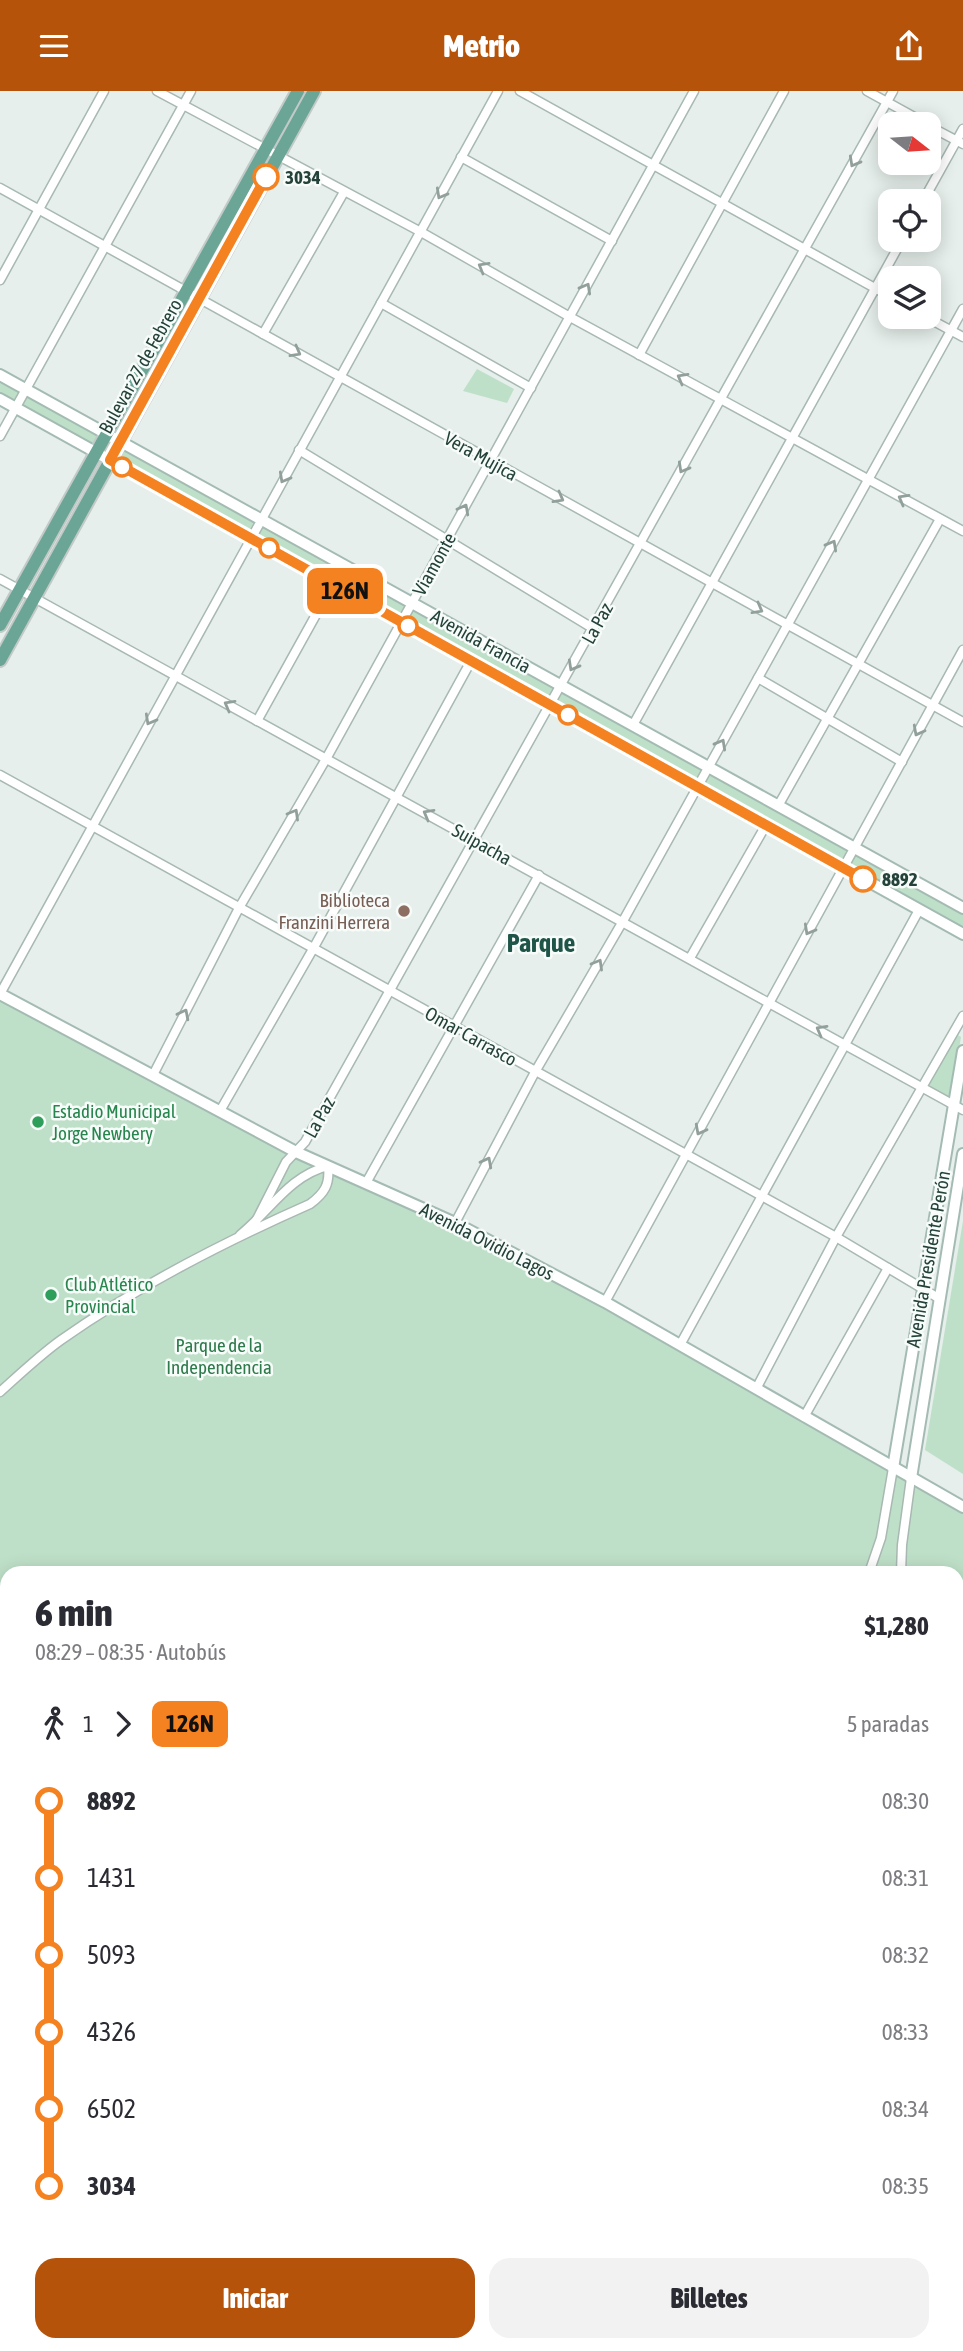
<!DOCTYPE html>
<html lang="es">
<meta charset="utf-8">
<style>
:root{--surface:#fff;--page:#f2f2f3;--text:#2b2b33;--muted:#7c7c81;--accent:#b45309}
body{margin:0;font-family:"Asap Condensed",sans-serif;background:var(--page);color:var(--text);height:100vh;display:flex;flex-direction:column;font-size:26px;white-space:nowrap}
*{box-sizing:border-box;margin:0}
p{font-size:23px;color:var(--muted)}
.icon{flex:none;width:38px;height:38px;fill:none;stroke:currentColor;stroke-width:2;stroke-linecap:round;stroke-linejoin:round}
.map{position:relative;flex:1;overflow:hidden}
.sheet{position:absolute;left:0px;top:1475px;width:964px;height:786px;display:flex;flex-direction:column;background:var(--surface);border-radius:21px 21px 0 0;box-shadow:0 4px 18px #0003}
.sheet>*{flex:none}
.badge{padding:0 14px;border-radius:10px;font-size:24px;line-height:46px}
.needle{width:46px;rotate:107deg}
.controls{position:absolute;left:878px;top:21px;display:grid;gap:14px}
.controls a{display:grid;place-items:center;width:63px;height:63px;border-radius:14px;background:var(--surface);box-shadow:0 4px 18px #0003;font-size:35px}
.map>.badge{position:absolute;translate:-50% -50%;box-shadow:0 0 0 4px #fff}
.legs{display:flex;align-items:center;gap:10px;height:77px;padding:0 35px;font-size:23px}
.legs p{margin-inline-start:auto}
.summary{display:flex;align-items:center;justify-content:space-between;height:119px;padding:0 35px}
h1{font-size:38px;font-weight:800;line-height:52px}
.primary-button{display:flex;gap:14px;margin-top:auto;padding:14px 35px}
.primary-button a{flex:1;height:80px;border-radius:21px;background:var(--accent);color:#fff;font-size:28px;font-weight:800;line-height:80px;text-align:center}
.primary-button a+a{background:var(--page);color:var(--text)}
ul{padding:0 35px;list-style:none}
li{display:flex;align-items:center;gap:24px;height:77px;font-size:26px}
li i{display:grid;place-items:center;width:10px;height:100%;margin:0 9px;background:currentColor}
li i::after{content:'';width:18px;height:18px;margin:-9px;border:5px solid;border-radius:50%;background:var(--surface)}
li p{margin-inline-start:auto}
li:first-child i{background:linear-gradient(#0000 50%,currentColor 0)}
li:last-child i{background:linear-gradient(currentColor 50%,#0000 0)}
header{display:flex;justify-content:space-between;align-items:center;height:91px;padding:0 35px;background:var(--accent);color:#fff;font-size:32px;font-weight:800}
.map>svg:first-child{display:block}
</style>
<header><svg class="icon" aria-label="menu" viewBox="0 0 24 24"><path d="M4 6h16M4 12h16M4 18h16"/></svg>Metrio<svg class="icon" aria-label="share" viewBox="0 0 24 24"><path d="M12 15V3M7 8l5-5 5 5M5 13v7h14v-7"/></svg></header>
<div class="map">
<svg width="963" height="2260" viewBox="0 0 963 2260">
<rect width="100%" height="100%" fill="#e6efeb"/>
<g fill="#bfe0c8">
<polygon points="477,278 514,298 507,312 463,300"/>
<polygon points="0,284 963,817 963,843 0,308"/>
<polygon points="0,903 296,1061 455,1132 963,1416 963,1990 957,2000 957,1482 7,1482 7,2254 814,2254 811,2260 0,2260"/>
<polygon points="956,943 961,946 951,1004 948,1006 930,996 930,991"/>
<polygon points="963,1130 963,1383 925,1359"/>
</g>
<g fill="none" stroke-linecap="round" stroke-linejoin="round">
<g stroke="#a8b8b2" stroke-width="11">
<g id="minor">
<polyline points="157,0 421,141 570,226 963,440"/>
<polyline points="520,0 891,206"/>
<polyline points="867,0 927,33"/>
<polyline points="929,35 963,53"/>
<polyline points="461,66 612,150"/>
<polyline points="0,97 963,631"/>
<polyline points="923,110 963,38"/>
<polyline points="0,189 104,0"/>
<polyline points="381,212 531,297"/>
<polyline points="926,226 963,246"/>
<polyline points="263,243 344,101"/>
<polyline points="639,264 784,0"/>
<polyline points="0,345 191,0"/>
<polyline points="299,359 594,538"/>
<polyline points="0,488 963,1019"/>
<polyline points="758,587 902,671"/>
<polyline points="257,630 333,493"/>
<polyline points="633,634 902,149"/>
<polyline points="0,684 836,1146 940,1208"/>
<polyline points="778,715 940,428"/>
<polyline points="690,867 766,734"/>
<polyline points="0,903 498,0"/>
<polyline points="153,984 239,817 326,668 694,0"/>
<polyline points="220,1020 313,858 471,570"/>
<polyline points="366,1092 539,784"/>
<polyline points="455,1132 535,981 623,830 963,218"/>
<polyline points="254,1134 286,1071 305,1051 893,0"/>
<polyline points="605,1211 963,559"/>
<polyline points="680,1254 919,819"/>
<polyline points="756,1298 836,1146 963,925"/>
<path d="M 0,1301 C 20,1283 40,1264 61,1249 C 139,1194 224,1151 310,1113 C 325,1102 330,1093 328,1075 C 289,1085 270,1120 240,1144"/>
<polyline points="804,1326 888,1177"/>
<polyline points="869,1482 881,1447 893,1377"/>
<polyline points="901,1482 902,1454 911,1387"/>
<polyline points="957,1619 963,1616"/>
<polyline points="0,2002 7,2002"/>
<polyline points="957,2184 963,2187"/>
<polyline points="0,2246 7,2244"/>
<polyline points="207,2254 218,2260"/>
<polyline points="598,2260 601,2254"/>
</g>
</g>
<g stroke="#a4bbb3" stroke-width="14">
<g id="secondary">
<polyline points="0,284 963,817"/>
<polyline points="0,308 963,843"/>
<polyline points="0,903 296,1061 455,1132 605,1211 963,1416"/>
<polyline points="893,1377 963,960"/>
<polyline points="911,1387 963,1063"/>
</g>
</g>
<g stroke="#c2cac8" stroke-width="16">
<g id="primary">
<polyline points="0,534 298,0"/>
<polyline points="0,569 314,0"/>
<polyline points="957,1968 963,1958"/>
<polyline points="957,2000 963,1990"/>
<polyline points="0,2030 7,2034"/>
<polyline points="0,2051 7,2055"/>
<polyline points="358,2254 369,2260"/>
<polyline points="390,2254 401,2260"/>
<polyline points="794,2260 797,2254"/>
<polyline points="811,2260 814,2254"/>
</g>
</g>
<use href="#minor" stroke="#fff" stroke-width="8"/>
<use href="#secondary" stroke="#fff" stroke-width="10"/>
<use href="#primary" stroke="#6aa596" stroke-width="12"/>
</g>
<defs><path id="oneway-chevron" d="M-2-3.5L2.5 0L-2 3.5" fill="none" stroke-width="1.6" stroke-linecap="round" stroke-linejoin="round" transform="scale(1.75)"/></defs>
<g stroke="#92a09c">
<use href="#oneway-chevron" transform="translate(854 71) rotate(119)"/>
<use href="#oneway-chevron" transform="translate(441 103) rotate(119)"/>
<use href="#oneway-chevron" transform="translate(483 176) rotate(-150)"/>
<use href="#oneway-chevron" transform="translate(586 197) rotate(-61)"/>
<use href="#oneway-chevron" transform="translate(296 261) rotate(29)"/>
<use href="#oneway-chevron" transform="translate(682 287) rotate(-151)"/>
<use href="#oneway-chevron" transform="translate(683 377) rotate(119)"/>
<use href="#oneway-chevron" transform="translate(284 387) rotate(119)"/>
<use href="#oneway-chevron" transform="translate(559 407) rotate(29)"/>
<use href="#oneway-chevron" transform="translate(903 408) rotate(-151)"/>
<use href="#oneway-chevron" transform="translate(464 418) rotate(-62)"/>
<use href="#oneway-chevron" transform="translate(832 454) rotate(-61)"/>
<use href="#oneway-chevron" transform="translate(758 518) rotate(29)"/>
<use href="#oneway-chevron" transform="translate(573 575) rotate(119)"/>
<use href="#oneway-chevron" transform="translate(229 614) rotate(-151)"/>
<use href="#oneway-chevron" transform="translate(150 629) rotate(119)"/>
<use href="#oneway-chevron" transform="translate(918 640) rotate(118)"/>
<use href="#oneway-chevron" transform="translate(721 653) rotate(-61)"/>
<use href="#oneway-chevron" transform="translate(294 723) rotate(-60)"/>
<use href="#oneway-chevron" transform="translate(428 723) rotate(-151)"/>
<use href="#oneway-chevron" transform="translate(809 839) rotate(119)"/>
<use href="#oneway-chevron" transform="translate(598 873) rotate(-60)"/>
<use href="#oneway-chevron" transform="translate(184 923) rotate(-63)"/>
<use href="#oneway-chevron" transform="translate(821 939) rotate(-151)"/>
<use href="#oneway-chevron" transform="translate(700 1039) rotate(118)"/>
<use href="#oneway-chevron" transform="translate(487 1071) rotate(-62)"/>
</g>
<g fill="none" stroke-linecap="round" stroke-linejoin="round">
<g stroke="#fff" stroke-width="16">
<polyline id="line-1" points="266,86 110,369 863,788"/>
</g>
<use href="#line-1" stroke="#f58220" stroke-width="10"/>
</g>
<g fill="#fff" stroke="#f58220" stroke-width="3.5">
<circle cx="266" cy="86" r="12"/>
<circle cx="122" cy="376" r="9"/>
<circle cx="269" cy="457" r="9"/>
<circle cx="408" cy="535" r="9"/>
<circle cx="568" cy="624" r="9"/>
<circle cx="863" cy="788" r="12"/>
</g>
<circle fill="#8d6e63" stroke="#f7fbf9" stroke-width="2.5" cx="404" cy="820" r="7"/>
<g fill="#2e9e5b" stroke="#f7fbf9" stroke-width="2.5">
<circle cx="38" cy="1031" r="7"/>
<circle cx="51" cy="1204" r="7"/>
</g>
<g text-anchor="middle" dominant-baseline="central" stroke-width="5" stroke-linejoin="round" paint-order="stroke">
<g font-size="19" font-weight="bold" fill="#24423a" stroke="#f7fbf9" text-anchor="start">
<text x="285" y="86">3034</text>
<text x="882" y="788">8892</text>
</g>
<g font-size="19" fill="#24423a" stroke="#f7fbf9">
<text transform="translate(140 275) rotate(-61)">Bulevar 27 de Febrero</text>
<text transform="translate(481 365) rotate(29)">Vera Mujíca</text>
<text transform="translate(434 473) rotate(-61)">Viamonte</text>
<text transform="translate(597 532) rotate(-61)">La Paz</text>
<text transform="translate(481 550) rotate(29)">Avenida Francia</text>
<text transform="translate(482 753) rotate(29)">Suipacha</text>
<text transform="translate(471 945) rotate(29)">Omar Carrasco</text>
<text transform="translate(319 1026) rotate(-61)">La Paz</text>
<text transform="translate(487 1150) rotate(27)">Avenida Ovidio Lagos</text>
<text transform="translate(928 1168) rotate(-80)">Avenida Presidente Perón</text>
</g>
<g font-size="19" fill="#785e54" stroke="#f7fbf9" text-anchor="end">
<text x="390" y="809">Biblioteca<tspan x="390" dy="22">Franzini Herrera</tspan></text>
</g>
<g font-size="19" fill="#27864d" stroke="#f7fbf9" text-anchor="start">
<text x="52" y="1020">Estadio Municipal<tspan x="52" dy="22">Jorge Newbery</tspan></text>
<text x="65" y="1193">Club Atlético<tspan x="65" dy="22">Provincial</tspan></text>
</g>
<g font-size="19" fill="#2d7a4b" stroke="#f7fbf9">
<text x="219" y="1254">Parque de la<tspan x="219" dy="22">Independencia</tspan></text>
</g>
<g font-size="26" font-weight="bold" fill="#1f5548" stroke="#f7fbf9">
<text x="541" y="852">Parque</text>
</g>
</g>
</svg>
<div class="controls">
<a><svg class="needle" viewBox="-14 -14 28 28"><path d="M0-13l5 13h-10z" fill="#e53935"/><path d="M0 13l5-13h-10z" fill="#7c7c81"/></svg></a>
<a><svg class="icon" aria-label="locate" viewBox="0 0 24 24"><circle cx="12" cy="12" r="6"/><path d="M12 2v4M12 18v4M2 12h4M18 12h4"/></svg></a>
<a><svg class="icon" aria-label="layers" viewBox="0 0 24 24"><path d="M12 4l9 5-9 5-9-5zM3 14l9 5 9-5"/></svg></a>
</div>
<b class="badge" style="left:345px;top:500px;background:#f58220;color:#111">126N</b>
<section class="sheet">
<div class="summary"><div><h1>6 min</h1><p>08:29 – 08:35 · Autobús</p></div><b>$1,280</b></div>
<div class="legs"><svg class="icon" aria-label="walk" viewBox="0 0 24 24"><circle cx="13" cy="4" r="2"/><path d="M13 8l-2 6 4 7M11 14l-3 7M7 12l3-4h3l4 4"/></svg>1<svg class="icon" aria-label="forward" viewBox="0 0 24 24"><path d="M9 5l7 7-7 7"/></svg><b class="badge" style="background:#f58220;color:#111">126N</b><p>5 paradas</p></div>
<ul>
<li><i style="color:#f58220"></i><b>8892</b><p>08:30</p></li>
<li><i style="color:#f58220"></i><span>1431</span><p>08:31</p></li>
<li><i style="color:#f58220"></i><span>5093</span><p>08:32</p></li>
<li><i style="color:#f58220"></i><span>4326</span><p>08:33</p></li>
<li><i style="color:#f58220"></i><span>6502</span><p>08:34</p></li>
<li><i style="color:#f58220"></i><b>3034</b><p>08:35</p></li>
</ul>
<div class="primary-button"><a>Iniciar</a><a>Billetes</a></div>
</section>
</div>
